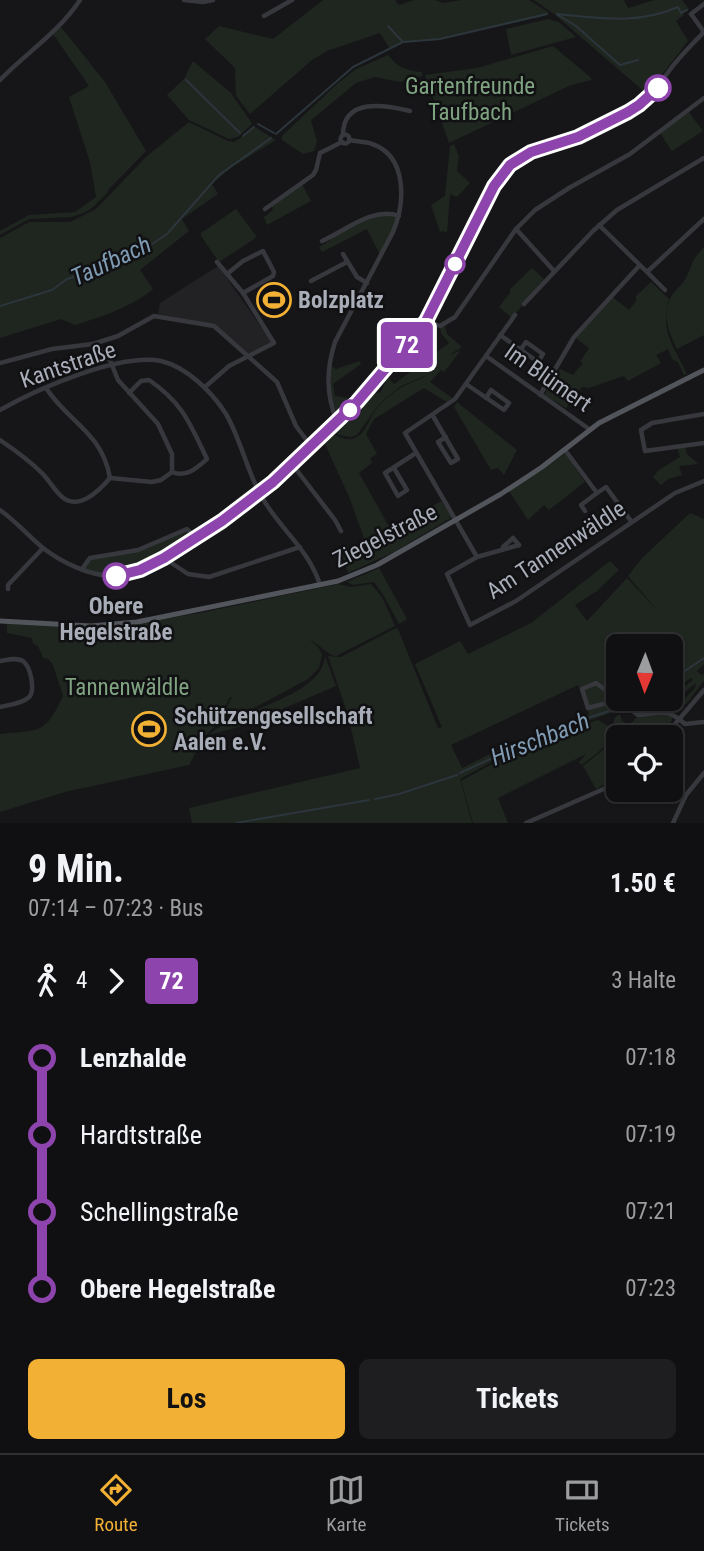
<!DOCTYPE html>
<html lang="de">
<meta charset="utf-8">
<style>
:root{--surface:#101012;--page:#1e1e20;--text:#f1f3f6;--muted:#9c9d9f;--line:#303032;--accent:#f2b134}
body{margin:0;font-family:"Roboto Condensed",sans-serif;background:var(--page);color:var(--text);height:100vh;display:flex;flex-direction:column;font-size:26px;white-space:nowrap}
*{box-sizing:border-box;margin:0}
p{font-size:23px;color:var(--muted)}
.icon{flex:none;width:38px;height:38px;fill:none;stroke:currentColor;stroke-width:2;stroke-linecap:round;stroke-linejoin:round}
.map{position:relative;height:823px;overflow:hidden}
.drawer{display:flex;flex-direction:column;background:var(--surface);flex:1}
.drawer>*{flex:none}
.badge{padding:0 14px;border-radius:5px;font-size:24px;line-height:46px}
.needle{width:46px;rotate:181deg}
.controls{position:absolute;left:606px;top:634px;display:grid;gap:14px}
.controls a{display:grid;place-items:center;width:77px;height:77px;border-radius:10px;background:var(--surface);box-shadow:0 2px 5px #0004,0 0 0 2px var(--line);font-size:35px}
.map>.badge{position:absolute;translate:-50% -50%;box-shadow:0 0 0 4px #fff}
.legs{display:flex;align-items:center;gap:10px;height:77px;padding:0 28px;font-size:23px}
.legs p{margin-inline-start:auto}
.summary{display:flex;align-items:center;justify-content:space-between;height:119px;padding:0 28px}
h1{font-size:38px;font-weight:700;line-height:52px}
.action{display:flex;gap:14px;margin-top:auto;padding:14px 28px}
.action a{flex:1;height:80px;border-radius:10px;background:var(--accent);color:#111;font-size:28px;font-weight:700;line-height:80px;text-align:center}
.action a+a{background:var(--page);color:var(--text)}
ul{padding:0 28px;list-style:none}
li{display:flex;align-items:center;gap:24px;height:77px;font-size:26px}
li i{display:grid;place-items:center;width:10px;height:100%;margin:0 9px;background:currentColor}
li i::after{content:'';width:18px;height:18px;margin:-9px;border:5px solid;border-radius:50%;background:var(--surface)}
li p{margin-inline-start:auto}
li:first-child i{background:linear-gradient(#0000 50%,currentColor 0)}
li:last-child i{background:linear-gradient(currentColor 50%,#0000 0)}
.dock{display:flex;justify-content:space-around;align-items:center;height:98px;border-top:2px solid var(--line);background:var(--surface);font-size:19px;color:var(--muted)}
.dock a{display:grid;justify-items:center;gap:4px}
.dock .active{color:var(--accent)}
.map>svg:first-child{display:block}
</style>
<div class="map">
<svg width="704" height="823" viewBox="0 0 704 823">
<rect width="100%" height="100%" fill="#161618"/>
<polygon fill="#222225" points="218,266 272,342 249,354 215,325 158,314 160,303"/>
<g fill="#1e261f" fill-rule="evenodd">
<polygon points="323,0 395,0 399,5 414,0 435,0 443,3 462,0 529,0 548,12 548,15 440,39 403,42 390,49 380,33 327,51 312,60 250,114 236,96 235,68 205,39 219,26 273,39"/>
<polygon points="534,0 624,0 628,8 655,0 682,0 689,9 682,12 684,15 676,21 688,41 647,94 554,14"/>
<polygon points="548,19 559,22 576,37 511,55 506,29"/>
<polygon points="61,27 105,82 146,151 108,190 109,191 93,207 84,213 71,217 29,219 0,235 0,231 29,215 75,212 96,197 90,162 69,97 89,86 53,34"/>
<polygon points="553,46 589,76 592,80 571,85 449,143 425,75 477,68"/>
<path d="M 388,55 C 397,67 407,71 422,72 L 422,76 L 400,82 L 375,77 L 356,83 L 311,120 L 317,141 L 314,151 L 303,154 L 282,140 L 282,136 L 338,83 L 356,69 Z"/>
<polygon points="193,61 231,93 251,122 252,124 238,137 229,139 189,120 167,95 184,79"/>
<polygon points="688,111 703,131 672,151 660,133"/>
<path d="M 189,122 L 228,141 L 234,142 L 245,135 L 253,126 L 276,140 L 232,167 L 212,184 L 218,194 L 182,219 L 189,231 L 140,270 L 153,289 C 130,308 103,316 75,325 L 61,319 L 0,338 L 0,238 L 29,222 L 70,222 L 96,209 L 147,156 Z"/>
<polygon points="454,144 459,156 457,171 470,183 457,197 450,194 447,233 443,231 440,232 431,205 445,196 450,146"/>
<polygon points="302,184 311,201 267,225 264,217 273,210 271,204"/>
<polygon points="236,209 257,237 219,262 201,236 201,233"/>
<polygon points="384,212 399,216 381,257 367,229 322,252 319,247 331,240 330,237"/>
<path d="M 704,247 L 704,335 L 677,349 C 669,332 661,315 671,297 C 674,290 681,286 685,280 C 693,264 690,262 704,247 Z"/>
<polygon points="532,268 544,279 512,318 499,307 510,293 510,289"/>
<path d="M 651,282 L 669,299 C 660,331 673,345 687,374 L 684,375 L 678,362 C 670,360 671,355 668,349 L 656,355 L 661,363 L 628,381 L 624,376 L 589,388 L 582,387 L 566,408 L 544,395 L 560,369 L 573,375 L 583,363 L 580,362 L 589,348 L 574,337 L 611,296 L 629,310 L 636,301 L 636,296 Z"/>
<path d="M 445,325 L 447,334 L 462,347 L 448,356 L 461,350 L 444,372 L 441,370 L 430,382 L 452,398 L 447,402 L 424,388 L 374,419 L 366,434 L 377,454 L 370,458 L 372,463 L 359,473 L 391,530 L 441,501 L 452,517 L 394,552 L 348,573 L 342,554 L 366,544 L 350,499 L 325,444 L 328,441 L 325,436 L 330,431 C 337,436 346,442 355,438 C 366,434 370,416 378,407 C 385,400 395,390 404,386 C 420,378 428,378 440,363 L 427,375 L 401,386 L 387,397 L 377,407 L 357,435 L 351,437 L 339,435 L 333,431 L 344,421 L 350,421 L 353,414 L 373,392 L 380,393 L 388,377 L 394,384 L 449,343 L 441,333 L 440,326 Z"/>
<polygon points="360,361 361,364 333,384 335,396 348,398 352,404 338,418 331,395 331,366 336,369"/>
<polygon points="457,402 517,450 504,475 498,468 491,470 454,407"/>
<polygon points="685,446 687,454 698,464 679,466 682,475 668,479 661,485 653,477 659,470 680,457 677,447"/>
<polygon points="565,453 585,482 549,510 544,505 528,520 509,491"/>
<path d="M 690,513 L 704,519 L 704,664 L 697,671 L 701,675 L 704,674 L 704,681 L 686,704 L 680,704 L 695,688 L 696,683 L 668,705 L 683,708 L 676,712 L 660,708 L 644,711 L 633,709 L 670,698 L 693,680 L 691,678 L 670,692 L 670,646 L 618,646 L 618,698 L 659,698 L 629,708 L 628,706 L 623,708 L 619,704 L 622,709 L 531,741 L 460,779 L 472,823 L 192,823 L 189,808 L 360,768 L 348,715 L 328,656 L 341,657 L 396,628 L 398,629 L 438,728 L 442,727 L 415,664 L 460,641 L 468,654 L 531,623 L 610,561 L 619,570 L 597,591 L 575,605 L 587,621 L 627,578 L 658,611 L 628,576 L 642,558 ZM 578,685 L 589,714 L 502,748 L 462,768 L 451,745 Z"/>
<polygon points="187,529 197,539 140,570 127,575 113,576 82,569 86,559 138,550"/>
<polygon points="379,568 407,619 399,624 384,596 374,582 353,585 347,582"/>
<path d="M 338,584 L 351,587 L 371,584 L 382,597 L 395,626 L 336,656 C 325,654 320,644 310,640 L 319,648 L 322,655 L 319,668 L 308,679 L 252,709 L 219,723 L 232,697 L 230,697 L 215,726 L 204,737 L 189,765 L 65,792 L 0,812 L 0,734 C 41,730 45,734 63,696 L 53,665 L 48,659 L 43,658 L 38,646 L 33,644 L 32,638 L 7,633 L 7,624 L 112,627 L 200,613 Z"/>
<path d="M 325,656 L 336,686 L 242,726 L 209,735 C 235,710 323,697 325,656 Z"/>
<polygon points="659,713 672,717 672,720 660,737 619,737 636,718"/>
<path d="M 620,714 L 622,721 L 626,723 C 613,740 599,753 581,765 L 579,762 L 586,754 L 498,798 L 508,823 L 473,823 L 461,781 L 531,743 L 598,720 L 612,728 L 615,717 Z"/>
<polygon points="618,738 618,777 596,789 583,766"/>
</g>
<g fill="none" stroke-linecap="round" stroke-linejoin="round">
<g stroke="#2c353c" stroke-width="2">
<path d="M 557,14 C 601,18 636,25 678,7 L 681,13 L 687,10"/>
<polyline points="558,15 576,26 620,65 638,60"/>
<polyline points="388,26 402,41"/>
<polyline points="186,80 240,133"/>
<polyline points="258,124 274,133"/>
<polyline points="276,134 353,67 403,42 440,39 547,14"/>
<polyline points="243,136 254,127"/>
<polyline points="0,306 52,290 67,279 86,273 107,258 129,252 139,253 167,234 219,175 271,138"/>
<polyline points="670,681 704,658"/>
<polyline points="628,704 642,698"/>
<polyline points="460,773 552,730 621,707"/>
<polyline points="375,799 399,794 457,775"/>
<polyline points="236,823 369,800"/>
</g>
<g stroke="#37383d" stroke-width="4.5">
<polyline points="184,0 203,2 213,0"/>
<polyline points="264,16 292,0"/>
<polyline points="704,32 691,14 704,4"/>
<path d="M 0,80 C 26,53 59,32 80,0"/>
<circle cx="345" cy="139" r="4.5"/>
<path d="M 343,135 C 343,97 386,105 410,111"/>
<polyline points="265,209 313,175 316,170 320,153 342,142"/>
<polyline points="599,225 647,272 704,219"/>
<polyline points="516,229 554,271"/>
<path d="M 322,241 C 345,231 374,206 399,216"/>
<polyline points="343,254 357,277 367,283"/>
<polyline points="647,272 665,290"/>
<polyline points="227,274 243,261 263,251 274,272 273,276 243,293"/>
<polyline points="311,281 347,262"/>
<polyline points="524,304 593,231 617,210 704,158"/>
<polyline points="515,315 455,399 405,433 477,557 447,574 470,625 516,601 675,493 704,481"/>
<polyline points="426,321 440,326 455,317 516,229 535,210 569,188 630,154 704,98"/>
<polyline points="500,335 538,362 543,354 526,342 521,349"/>
<polyline points="93,344 118,336 154,316 214,326 277,382 296,426 311,446"/>
<polyline points="486,356 589,429"/>
<polyline points="0,363 52,349 93,344 110,360 118,380 158,424 172,454 172,472 161,480 152,482 110,478"/>
<polyline points="466,384 504,410 509,403 491,390 486,398"/>
<polyline points="205,387 229,366 274,343 243,293 217,262"/>
<path d="M 46,388 C 68,422 102,432 110,478"/>
<path d="M 129,393 L 141,381 L 149,380 C 183,403 190,424 207,459 C 197,468 186,478 172,472"/>
<polyline points="540,395 574,337 639,266"/>
<path d="M 0,410 C 37,389 119,353 161,361 C 187,367 212,392 226,414 C 240,438 246,467 259,492 C 276,526 309,548 320,585"/>
<polyline points="704,414 652,423 641,430 645,451 704,443"/>
<polyline points="433,416 458,459 451,463 438,442 446,437"/>
<path d="M 337,422 C 326,394 326,370 335,342 L 393,232 C 405,204 408,156 372,144 C 365,141 357,142 350,140"/>
<path d="M 0,440 C 15,450 30,461 43,474 C 49,481 54,489 60,495 C 77,513 99,491 110,478"/>
<polyline points="565,450 597,493 606,487 631,521"/>
<polyline points="292,464 335,520 341,531"/>
<polyline points="394,468 407,490 398,496 385,473 416,453"/>
<path d="M 0,510 C 16,521 28,536 43,548 C 61,562 88,575 111,576 C 183,580 389,382 427,320 C 446,289 461,254 477,221 C 487,203 493,181 509,167 C 527,150 553,145 576,137 C 597,130 619,118 638,106 C 652,97 659,84 669,71 C 679,57 692,44 704,32"/>
<polyline points="585,511 581,505 597,493"/>
<polyline points="503,547 513,538 519,545"/>
<polyline points="477,557 519,545"/>
<polyline points="164,558 188,574 209,577 300,547"/>
<polyline points="82,569 90,558 138,550 187,529 197,539"/>
<polyline points="8,589 8,585 43,548"/>
<path d="M 0,661 C 7,660 16,657 23,661 C 31,667 36,692 28,698 C 21,704 8,705 0,707"/>
<path d="M 618,700 L 588,708 L 582,689 L 596,683 L 638,715 C 661,713 666,707 685,724 L 704,722"/>
<polyline points="664,737 704,690"/>
<polyline points="526,823 606,788 618,779"/>
<polyline points="673,823 686,795 704,773"/>
</g>
<polyline stroke="#53555c" stroke-width="5" points="0,621 91,626 137,622 338,581 377,565 501,494 542,467 599,423 704,370"/>
</g>
<g fill="none" stroke-linecap="round" stroke-linejoin="round">
<g stroke="#fff" stroke-width="16">
<polyline id="line-1" points="116,576 140,570 164,558 222,521 273,482 357,402 426,321 494,186 510,165 531,152 578,137 628,112 639,105 658,88"/>
</g>
<use href="#line-1" stroke="#8e44ad" stroke-width="10"/>
</g>
<defs>
<g id="stadium-ring" transform="scale(1.75)"><circle r="9.5" fill="#111113" stroke="#f2b134" stroke-width="1.5"/><path d="M0-5a6.5 5 0 1 0 0 10a6.5 5 0 1 0 0-10ZM-3.5-1.8h7v3.6h-7Z" fill="#f2b134"/></g>
</defs>
<g fill-rule="evenodd">
<use href="#stadium-ring" x="274" y="300"/>
<use href="#stadium-ring" x="149" y="729"/>
</g>
<g fill="#fff" stroke="#8e44ad" stroke-width="3.5">
<circle cx="658" cy="88" r="12"/>
<circle cx="455" cy="264" r="9"/>
<circle cx="350" cy="410" r="9"/>
<circle cx="116" cy="576" r="12"/>
</g>
<g text-anchor="middle" dominant-baseline="central" stroke-width="5" stroke-linejoin="round" paint-order="stroke">
<g font-size="23" fill="#7fa381" stroke="#111113">
<text x="470" y="86">Gartenfreunde<tspan x="470" dy="26">Taufbach</tspan></text>
<text x="127" y="687">Tannenwäldle</text>
</g>
<g font-size="23" font-weight="bold" fill="#a8adb8" stroke="#111113" text-anchor="start">
<text x="298" y="300">Bolzplatz</text>
<text x="174" y="716">Schützengesellschaft<tspan x="174" dy="26">Aalen e.V.</tspan></text>
</g>
<g font-size="23" fill="#a8adb8" stroke="#111113">
<text transform="translate(68 365) rotate(-19)">Kantstraße</text>
<text transform="translate(548 378) rotate(35)">Im Blümert</text>
<text transform="translate(385 536) rotate(-27)">Ziegelstraße</text>
<text transform="translate(556 550) rotate(-33)">Am Tannenwäldle</text>
</g>
<g font-size="23" font-weight="bold" fill="#a8adb8" stroke="#111113">
<text x="116" y="606">Obere<tspan x="116" dy="26">Hegelstraße</tspan></text>
</g>
<g font-size="24" font-style="italic" fill="#7f9bb3" stroke="#111113">
<text transform="translate(111 261) rotate(-25)">Taufbach</text>
<text transform="translate(540 739) rotate(-22)">Hirschbach</text>
</g>
</g>
</svg>
<div class="controls">
<a><svg class="needle" viewBox="-14 -14 28 28"><path d="M0-13l5 13h-10z" fill="#e53935"/><path d="M0 13l5-13h-10z" fill="#9c9d9f"/></svg></a>
<a><svg class="icon" aria-label="locate" viewBox="0 0 24 24"><circle cx="12" cy="12" r="6"/><path d="M12 2v4M12 18v4M2 12h4M18 12h4"/></svg></a>
</div>
<b class="badge" style="left:407px;top:345px;background:#8e44ad;color:#fff">72</b>
</div>
<section class="drawer">
<div class="summary"><div><h1>9 Min.</h1><p>07:14 – 07:23 · Bus</p></div><b>1.50 €</b></div>
<div class="legs"><svg class="icon" aria-label="walk" viewBox="0 0 24 24"><circle cx="13" cy="4" r="2"/><path d="M13 8l-2 6 4 7M11 14l-3 7M7 12l3-4h3l4 4"/></svg>4<svg class="icon" aria-label="forward" viewBox="0 0 24 24"><path d="M9 5l7 7-7 7"/></svg><b class="badge" style="background:#8e44ad;color:#fff">72</b><p>3 Halte</p></div>
<ul>
<li><i style="color:#8e44ad"></i><b>Lenzhalde</b><p>07:18</p></li>
<li><i style="color:#8e44ad"></i><span>Hardtstraße</span><p>07:19</p></li>
<li><i style="color:#8e44ad"></i><span>Schellingstraße</span><p>07:21</p></li>
<li><i style="color:#8e44ad"></i><b>Obere Hegelstraße</b><p>07:23</p></li>
</ul>
<div class="action"><a>Los</a><a>Tickets</a></div>
</section>
<nav class="dock">
<a class="active"><svg class="icon" aria-label="directions" viewBox="0 0 24 24"><path d="M12 3l9 9-9 9-9-9zM9 14v-3h6M13 9l2 2-2 2"/></svg>Route</a>
<a><svg class="icon" aria-label="map" viewBox="0 0 24 24"><path d="M3 6l6-2 6 2 6-2v14l-6 2-6-2-6 2zM9 4v14M15 6v14"/></svg>Karte</a>
<a><svg class="icon" aria-label="tickets" viewBox="0 0 24 24"><path d="M3 7h18v10H3zM15 7v10"/></svg>Tickets</a>
</nav>
